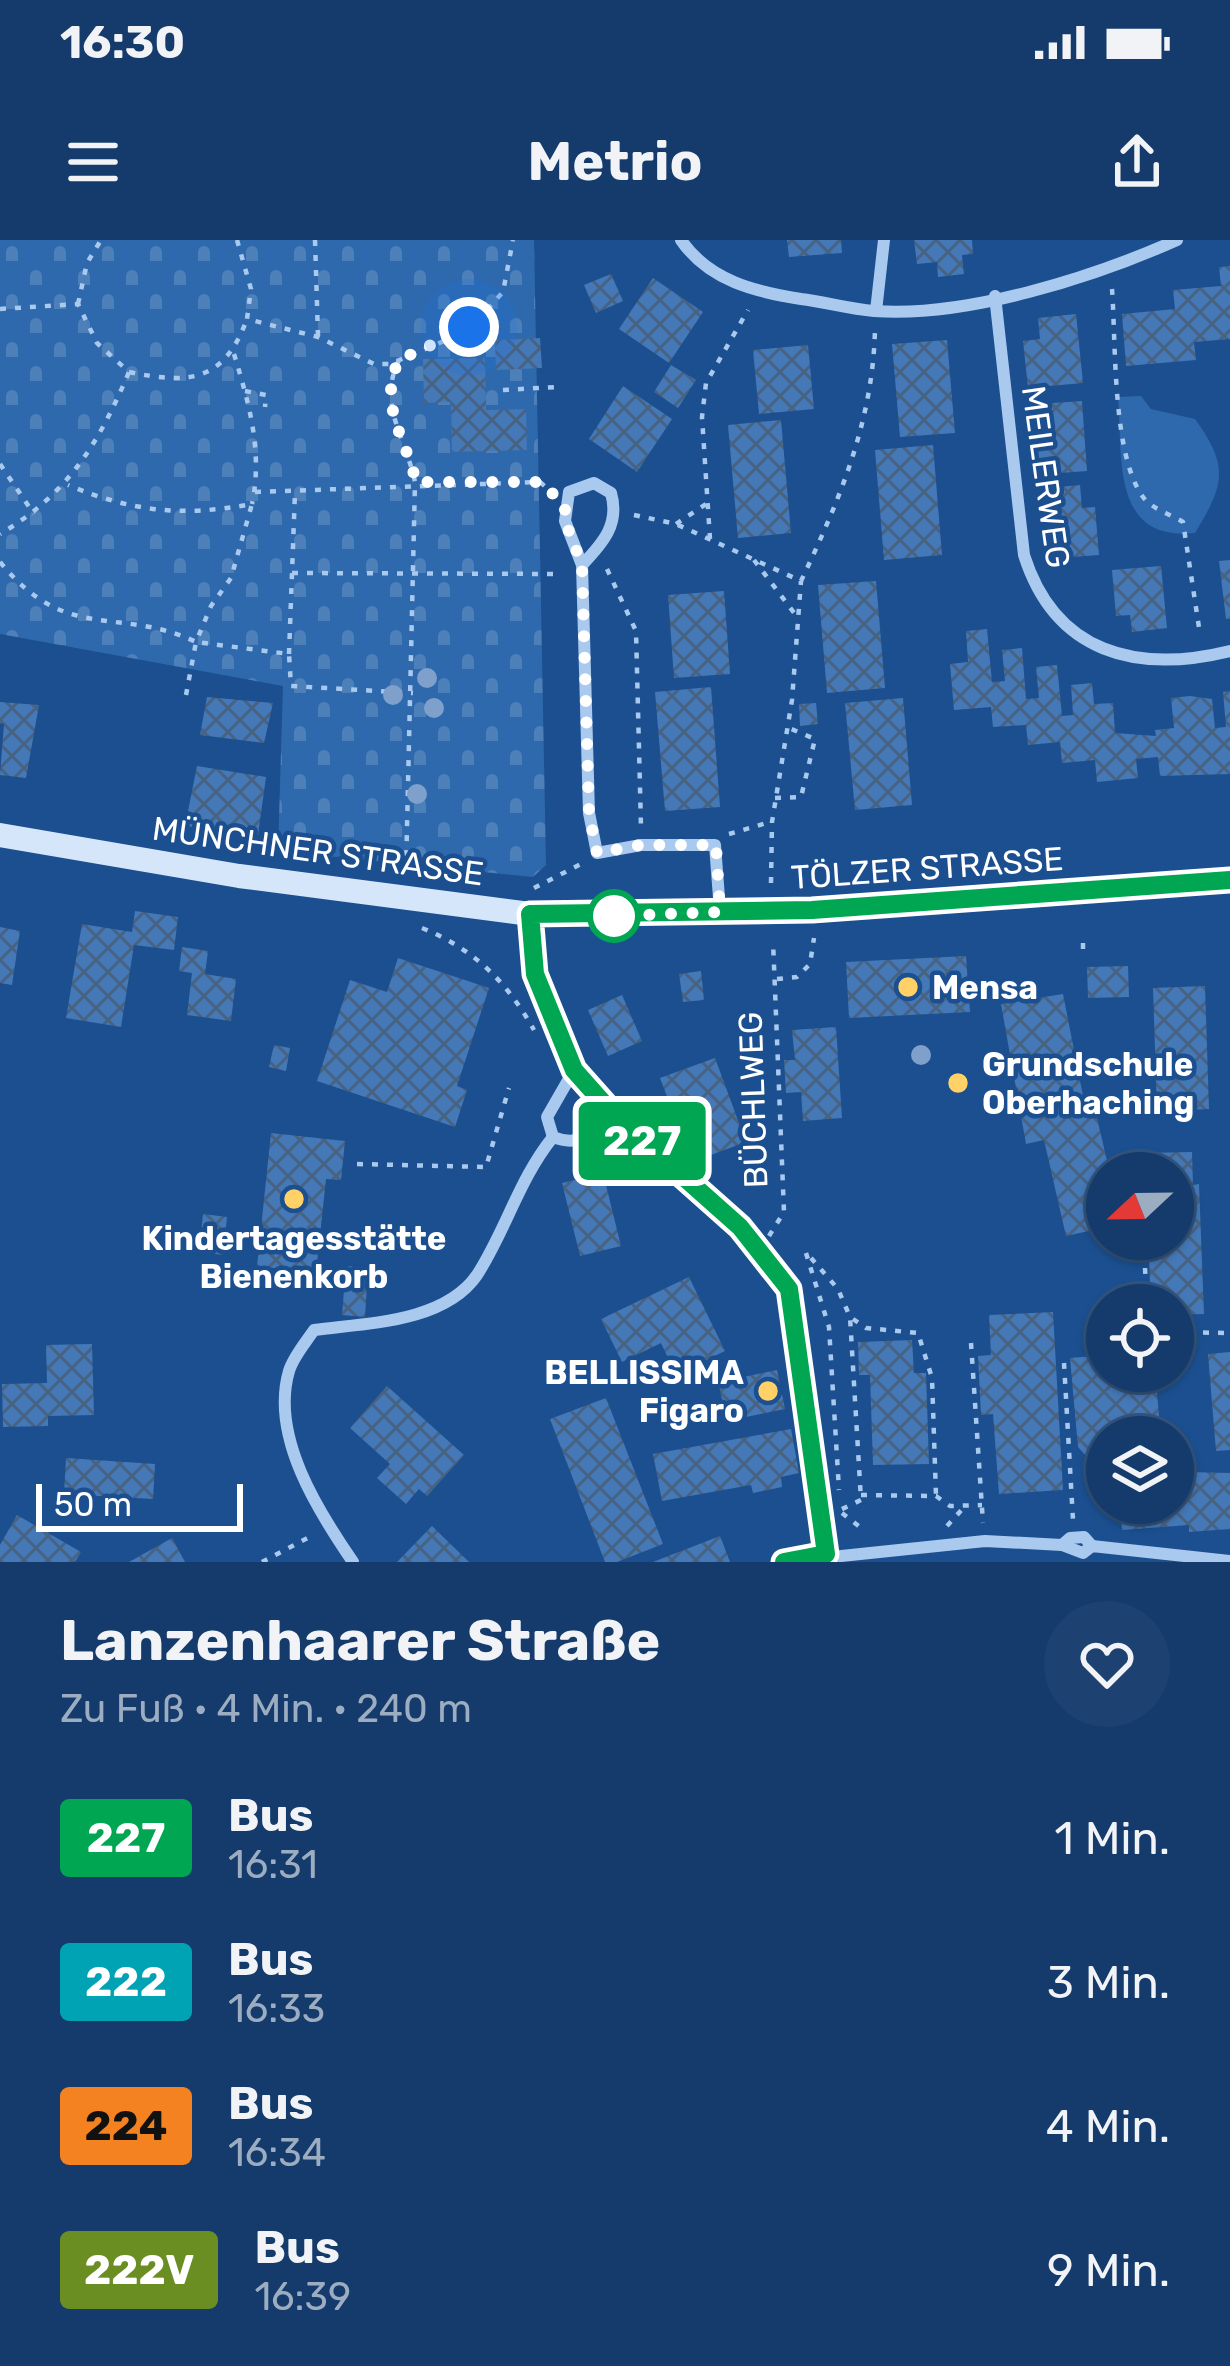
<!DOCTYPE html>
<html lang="de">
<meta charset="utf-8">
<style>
:root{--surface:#143b6b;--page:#1d4271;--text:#f1f3f6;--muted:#9dadc1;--line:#33557e}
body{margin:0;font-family:Rubik,sans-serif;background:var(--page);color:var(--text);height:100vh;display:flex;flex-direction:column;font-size:45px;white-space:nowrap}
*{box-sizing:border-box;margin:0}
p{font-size:39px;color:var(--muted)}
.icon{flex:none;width:66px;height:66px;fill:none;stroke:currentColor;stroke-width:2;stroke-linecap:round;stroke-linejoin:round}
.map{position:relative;height:1322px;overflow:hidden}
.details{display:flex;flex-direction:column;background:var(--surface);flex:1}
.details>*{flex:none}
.badge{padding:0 24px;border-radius:9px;font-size:42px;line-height:78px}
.needle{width:78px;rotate:248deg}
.tools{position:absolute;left:1086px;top:912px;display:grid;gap:24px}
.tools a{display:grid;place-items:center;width:108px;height:108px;border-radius:50%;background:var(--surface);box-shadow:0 3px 9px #0004,0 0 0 3px var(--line);font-size:60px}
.scale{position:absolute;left:36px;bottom:30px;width:207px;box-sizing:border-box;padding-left:12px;border:6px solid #fff;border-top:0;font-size:33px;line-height:42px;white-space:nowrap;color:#fff;-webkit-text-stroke:9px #1b4f8f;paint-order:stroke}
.you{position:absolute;width:60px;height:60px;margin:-30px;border:9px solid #fff;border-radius:50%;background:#1a73e8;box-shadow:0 0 0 18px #1a73e833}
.map>.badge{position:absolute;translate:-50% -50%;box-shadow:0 0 0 6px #fff}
.round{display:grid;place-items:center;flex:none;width:126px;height:126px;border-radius:63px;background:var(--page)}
.summary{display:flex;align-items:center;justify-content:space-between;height:204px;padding:0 60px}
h1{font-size:57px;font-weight:700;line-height:90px}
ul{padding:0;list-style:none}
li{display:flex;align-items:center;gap:36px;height:144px;padding:0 60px}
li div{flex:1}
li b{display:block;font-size:45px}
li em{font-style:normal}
li .badge{min-width:132px;font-weight:700;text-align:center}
.status{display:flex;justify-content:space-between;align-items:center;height:84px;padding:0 60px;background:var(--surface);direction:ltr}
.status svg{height:33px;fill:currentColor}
header{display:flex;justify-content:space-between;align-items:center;height:156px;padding:0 60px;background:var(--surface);font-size:54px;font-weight:700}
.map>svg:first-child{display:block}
</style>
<div class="status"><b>16:30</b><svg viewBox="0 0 49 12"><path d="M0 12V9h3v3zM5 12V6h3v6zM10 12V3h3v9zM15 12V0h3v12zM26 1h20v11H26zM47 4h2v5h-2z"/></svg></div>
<header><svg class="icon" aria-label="menu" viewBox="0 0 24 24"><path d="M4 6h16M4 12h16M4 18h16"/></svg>Metrio<svg class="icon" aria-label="share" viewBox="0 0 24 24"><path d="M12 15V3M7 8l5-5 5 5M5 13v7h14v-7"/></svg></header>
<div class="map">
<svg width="1230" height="1322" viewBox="0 0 1230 1322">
<defs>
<pattern id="cemetery-stones" width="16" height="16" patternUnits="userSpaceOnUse" patternTransform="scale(3)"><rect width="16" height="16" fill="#2e69ad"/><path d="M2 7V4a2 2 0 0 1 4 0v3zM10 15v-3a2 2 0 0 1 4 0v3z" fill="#4d80b9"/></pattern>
<pattern id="building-cross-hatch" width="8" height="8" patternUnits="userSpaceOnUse" patternTransform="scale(3)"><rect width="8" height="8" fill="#4478b7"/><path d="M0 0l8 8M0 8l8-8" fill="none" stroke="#486282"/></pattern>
</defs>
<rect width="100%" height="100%" fill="#1b4f8f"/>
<path fill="#2e69ad" d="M 1141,156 L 1151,169 L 1195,179 C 1230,227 1224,245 1195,293 C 1110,302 1123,216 1118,157 Z"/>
<polygon fill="url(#cemetery-stones)" points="0,0 534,0 546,625 533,637 278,611 283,446 0,394"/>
<g fill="url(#building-cross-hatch)">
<polygon points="787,0 841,0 842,13 789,17"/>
<polygon points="914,0 972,0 973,14 962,15 964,34 938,37 937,22 917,24"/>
<polygon points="1230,26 1230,99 1194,102 1196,120 1126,126 1122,74 1175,69 1173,50 1221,46 1219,27"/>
<polygon points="611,34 623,61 596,73 584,45"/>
<polygon points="653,38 703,72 669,123 619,89"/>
<polygon points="1076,74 1083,143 1028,148 1023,101 1040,99 1038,78"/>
<polygon points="540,98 542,128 496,130 495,100"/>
<polygon points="947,100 955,193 900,197 892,104"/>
<polygon points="808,105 814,169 759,174 753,110"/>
<polygon points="485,118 486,170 526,169 527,210 452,212 451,162 424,163 423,119"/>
<polygon points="671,125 696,140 678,168 654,152"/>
<polygon points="623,146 672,179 637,232 589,199"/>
<polygon points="1082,161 1087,231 1034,235 1030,184 1039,183 1038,164"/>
<polygon points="781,180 791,293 738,298 728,185"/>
<polygon points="933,205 942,315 884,320 875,210"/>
<polygon points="1080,245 1082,268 1095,267 1099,315 1044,319 1038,249"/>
<polygon points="1230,320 1230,379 1226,379 1219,321"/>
<polygon points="1161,326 1167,388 1132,392 1130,375 1116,376 1112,330"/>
<polygon points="876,341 885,448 827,453 818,345"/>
<polygon points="724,351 730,434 674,438 668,355"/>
<polygon points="987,389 992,442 1005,441 1002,410 1022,408 1026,459 1039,458 1036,427 1057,425 1062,476 1073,475 1071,445 1092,443 1094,464 1113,463 1115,493 1156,496 1155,490 1174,488 1171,458 1190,456 1212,459 1215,488 1226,487 1223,452 1230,451 1230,534 1160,536 1158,517 1136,519 1138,538 1097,542 1095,520 1062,523 1060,502 1028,505 1026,485 993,487 991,467 954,470 950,424 968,422 966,391"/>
<polygon points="711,447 720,567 665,571 655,452"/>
<polygon points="207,457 273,463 264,503 200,495"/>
<polygon points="903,458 912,565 855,570 845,463"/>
<polygon points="0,462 39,465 26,538 0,535 4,484 0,483"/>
<polygon points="816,463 818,484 800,486 799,464"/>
<polygon points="197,526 266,537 258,595 185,586"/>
<polygon points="135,671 178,677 174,710 134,705 121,787 66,778 82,684 132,692"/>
<polygon points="0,687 20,691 12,745 0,743"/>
<polygon points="182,707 208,711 205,734 236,739 231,781 187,775 192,733 179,731"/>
<polygon points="966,716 970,772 849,778 846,722"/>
<polygon points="398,718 489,748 457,846 467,850 455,887 317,841 350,740 387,752"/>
<polygon points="1128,726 1129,757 1088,758 1087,727"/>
<polygon points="701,731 704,760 683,762 679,734"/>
<polygon points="1205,746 1209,869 1157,871 1153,748"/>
<polygon points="1063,754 1087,876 1096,874 1110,933 1107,987 1066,996 1044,900 1026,904 1001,764"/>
<polygon points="622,755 642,801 608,816 588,770"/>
<polygon points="836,787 842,878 803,881 801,852 786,853 784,820 795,820 792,790"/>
<polygon points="274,805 290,808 286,831 269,827"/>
<polygon points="715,818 746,902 692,922 660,838"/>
<polygon points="271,893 345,901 341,940 326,939 316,1033 257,1026"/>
<polygon points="1192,912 1193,945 1199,944 1204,1074 1173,1075 1173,1065 1151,1065 1148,999 1173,999 1173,933 1146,933 1146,913"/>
<polygon points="603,933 621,1006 580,1016 562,943"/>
<polygon points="203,974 227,977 223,1015 199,1012"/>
<polygon points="346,1026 368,1028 365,1077 342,1075"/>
<polygon points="689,1037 725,1111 676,1135 661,1103 622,1122 601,1079"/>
<polygon points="1053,1072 1063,1250 999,1254 993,1174 981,1175 978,1116 991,1115 989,1075"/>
<polygon points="912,1100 914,1133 926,1133 929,1224 873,1225 870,1135 859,1135 858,1102"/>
<polygon points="92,1104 94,1175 48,1176 48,1186 3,1187 2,1144 47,1143 46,1105"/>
<polygon points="1230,1112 1230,1210 1216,1211 1208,1114"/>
<polygon points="1107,1115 1107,1131 1155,1131 1161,1197 1107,1197 1107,1215 1087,1217 1078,1207 1070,1118"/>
<polygon points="777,1130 785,1169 727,1181 718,1142"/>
<polygon points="387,1146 464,1215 427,1256 419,1249 406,1264 377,1238 390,1224 350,1188"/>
<polygon points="606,1158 663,1304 617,1322 605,1322 550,1179"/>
<polygon points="791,1189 799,1233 781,1237 782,1247 753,1253 751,1245 662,1261 653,1214"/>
<polygon points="66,1218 155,1224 153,1259 64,1254"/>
<polygon points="1185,1232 1230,1233 1230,1289 1189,1292 1189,1285 1122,1290 1120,1263 1173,1263 1173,1233"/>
<polygon points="17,1275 81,1312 75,1322 0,1322 0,1305"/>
<polygon points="432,1286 469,1322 397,1322"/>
<polygon points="720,1296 730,1322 653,1322"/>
<polygon points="172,1298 185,1322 129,1322"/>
</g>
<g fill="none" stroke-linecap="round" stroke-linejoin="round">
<g stroke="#a9c9ee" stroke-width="4.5" stroke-dasharray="6 9" stroke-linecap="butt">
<polyline points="237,0 251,49 247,79 318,97 374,124 390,124 444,101 484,73 503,52 513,0"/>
<polyline points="315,0 318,96"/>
<path d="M 1112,49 C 1116,102 1112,215 1143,257 C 1152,269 1170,274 1183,282 L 1200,394"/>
<polyline points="78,64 87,23 101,0"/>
<path d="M 0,69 L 78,64 L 97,103 L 129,132 C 99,203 68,254 0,294"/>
<path d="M 234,114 C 249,163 263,212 252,264"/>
<path d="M 399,120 C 377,164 406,198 415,242 L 406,631"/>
<path d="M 129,132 C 191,145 224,141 247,79"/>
<polyline points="503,150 558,147"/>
<polyline points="245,151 266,155 265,167"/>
<polyline points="0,224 34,274"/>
<polyline points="255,252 540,242 548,249"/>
<path d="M 634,275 L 676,284 L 801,341 C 840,259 873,181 875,89"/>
<polyline points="676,284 706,264"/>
<polyline points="710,299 702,177 706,143 748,70"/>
<polyline points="754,320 798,378"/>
<path d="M 0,322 C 68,405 118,365 196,402 L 211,366 L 231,338 L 252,264 C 183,277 133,272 68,245"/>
<polyline points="607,329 636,391 641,587"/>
<polyline points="292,333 562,334"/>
<polyline points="289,414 295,252"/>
<polyline points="186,455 196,402 289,414 291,446 413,453"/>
<polyline points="775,558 801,557 815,499 789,488"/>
<polyline points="729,594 770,582"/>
<polyline points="771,643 772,582 792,460 801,341"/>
<polyline points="534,648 583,623"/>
<path d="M 422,688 C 474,709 507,742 534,790"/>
<polyline points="1083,709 1083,702"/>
<polyline points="777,739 797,737 810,724 814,698"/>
<polyline points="357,924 486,927 509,848"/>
<polyline points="769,996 784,972 773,701"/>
<polyline points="806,1013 829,1087 839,1250"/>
<polyline points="811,1018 838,1049 850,1077 861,1260 838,1271"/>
<polyline points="1145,1028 1147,1065"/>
<polyline points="853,1079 866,1088 918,1093 932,1138 936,1256"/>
<polyline points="1173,1092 1230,1093"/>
<polyline points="971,1103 983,1283"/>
<polyline points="1064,1123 1073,1280"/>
<polyline points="861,1255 936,1256 950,1266 982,1265"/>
<polyline points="842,1273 865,1291"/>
<polyline points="947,1286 966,1265"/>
<polyline points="262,1322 313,1295"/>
</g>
<g stroke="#a9c9ee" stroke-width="12">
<path d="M 681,0 C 709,41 756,52 801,59 C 825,62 849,69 874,71 C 966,78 1094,37 1177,0"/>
<path d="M 995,56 L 1024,315 C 1055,413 1136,434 1230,411"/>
<polyline points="876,71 884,0"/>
<path d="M 582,325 C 603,303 620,284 611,253 L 594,243 L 569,252 L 565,281 L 582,325 L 589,573 L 597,613 L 641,605 L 715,605 L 720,671"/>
<polyline points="530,674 535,735 574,830 614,875 740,987 789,1049 826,1314"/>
<path d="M 574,830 L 547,877 L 553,897 C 580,908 593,893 614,875"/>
<polyline points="1062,1305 1070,1298 1084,1297 1092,1306"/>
<path d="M 353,1322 C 318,1271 270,1196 289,1131 C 293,1117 306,1102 314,1090 C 365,1083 444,1083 477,1035 C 506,990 519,939 553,897"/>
<polyline points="784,1322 985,1301 1062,1305 1083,1313 1092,1306 1230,1321"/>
</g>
<polyline stroke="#d6e6fa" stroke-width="24" points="0,595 239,636 530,674 813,670 1230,640"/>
</g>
<g fill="#7ea0ca">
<circle cx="427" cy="438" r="10"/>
<circle cx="393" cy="455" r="10"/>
<circle cx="434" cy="468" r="10"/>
<circle cx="417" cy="554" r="10"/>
<circle cx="921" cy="815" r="10"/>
</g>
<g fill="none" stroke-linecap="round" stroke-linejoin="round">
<g stroke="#fff" stroke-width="27">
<polyline id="line" points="784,1322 826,1314 789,1049 740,987 614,875 574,830 535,734 530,674 812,670 1230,640"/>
</g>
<use href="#line" stroke="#00a651" stroke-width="18"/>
<path stroke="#fff" stroke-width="12" stroke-dasharray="0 21.6" d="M 469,87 L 399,120 C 377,164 406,198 416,242 L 540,242 L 565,265 L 565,281 L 582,325 L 589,573 L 597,613 L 641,605 L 716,605 L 720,672 L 614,676"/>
</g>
<circle fill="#fff" stroke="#00a651" stroke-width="6" cx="614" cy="676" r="24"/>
<g fill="#ffd166" stroke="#1b4f8f" stroke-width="4.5">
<circle cx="908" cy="747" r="12"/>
<circle cx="958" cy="843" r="12"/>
<circle cx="294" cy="959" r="12"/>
<circle cx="768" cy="1151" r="12"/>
</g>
<g text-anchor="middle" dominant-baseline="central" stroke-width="9" stroke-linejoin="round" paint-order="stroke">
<g font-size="33" fill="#fff" stroke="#1b4f8f">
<text transform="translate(1046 237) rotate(82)">MEILERWEG</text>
<text transform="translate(318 611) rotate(8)">MÜNCHNER STRASSE</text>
<text transform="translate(927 628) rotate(-4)">TÖLZER STRASSE</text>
<text transform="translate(753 860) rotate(-92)">BÜCHLWEG</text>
</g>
<g font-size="33" font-weight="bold" fill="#fff" stroke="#1b4f8f" text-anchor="start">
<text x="932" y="747">Mensa</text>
<text x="982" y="824">Grundschule<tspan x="982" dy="38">Oberhaching</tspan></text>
<text x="294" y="998" text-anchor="middle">Kindertagesstätte<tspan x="294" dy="38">Bienenkorb</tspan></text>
<text x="744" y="1132" text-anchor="end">BELLISSIMA<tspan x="744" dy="38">Figaro</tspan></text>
</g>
</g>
</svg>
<div class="tools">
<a><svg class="needle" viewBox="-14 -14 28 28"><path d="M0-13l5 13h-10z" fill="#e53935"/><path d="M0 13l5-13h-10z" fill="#9dadc1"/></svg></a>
<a><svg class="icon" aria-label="locate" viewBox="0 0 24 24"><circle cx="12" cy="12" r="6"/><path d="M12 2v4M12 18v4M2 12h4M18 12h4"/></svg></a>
<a><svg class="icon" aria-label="layers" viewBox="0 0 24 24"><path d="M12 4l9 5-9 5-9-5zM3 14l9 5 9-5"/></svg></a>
</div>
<div class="scale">50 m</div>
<div class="you" style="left:469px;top:87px"></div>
<b class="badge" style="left:642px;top:901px;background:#00a651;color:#fff">227</b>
</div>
<section class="details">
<div class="summary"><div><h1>Lanzenhaarer Straße</h1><p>Zu Fuß · 4 Min. · 240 m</p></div><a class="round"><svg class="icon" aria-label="heart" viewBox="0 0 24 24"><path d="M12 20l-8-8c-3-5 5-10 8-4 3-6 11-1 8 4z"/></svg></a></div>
<ul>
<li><span class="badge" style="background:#00a651;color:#fff">227</span><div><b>Bus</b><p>16:31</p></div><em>1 Min.</em></li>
<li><span class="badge" style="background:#00a3b4;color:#fff">222</span><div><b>Bus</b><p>16:33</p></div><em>3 Min.</em></li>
<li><span class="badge" style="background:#f58220;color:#111">224</span><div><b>Bus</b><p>16:34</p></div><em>4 Min.</em></li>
<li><span class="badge" style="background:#6b8e23;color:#fff">222V</span><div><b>Bus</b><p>16:39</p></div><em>9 Min.</em></li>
</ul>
</section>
